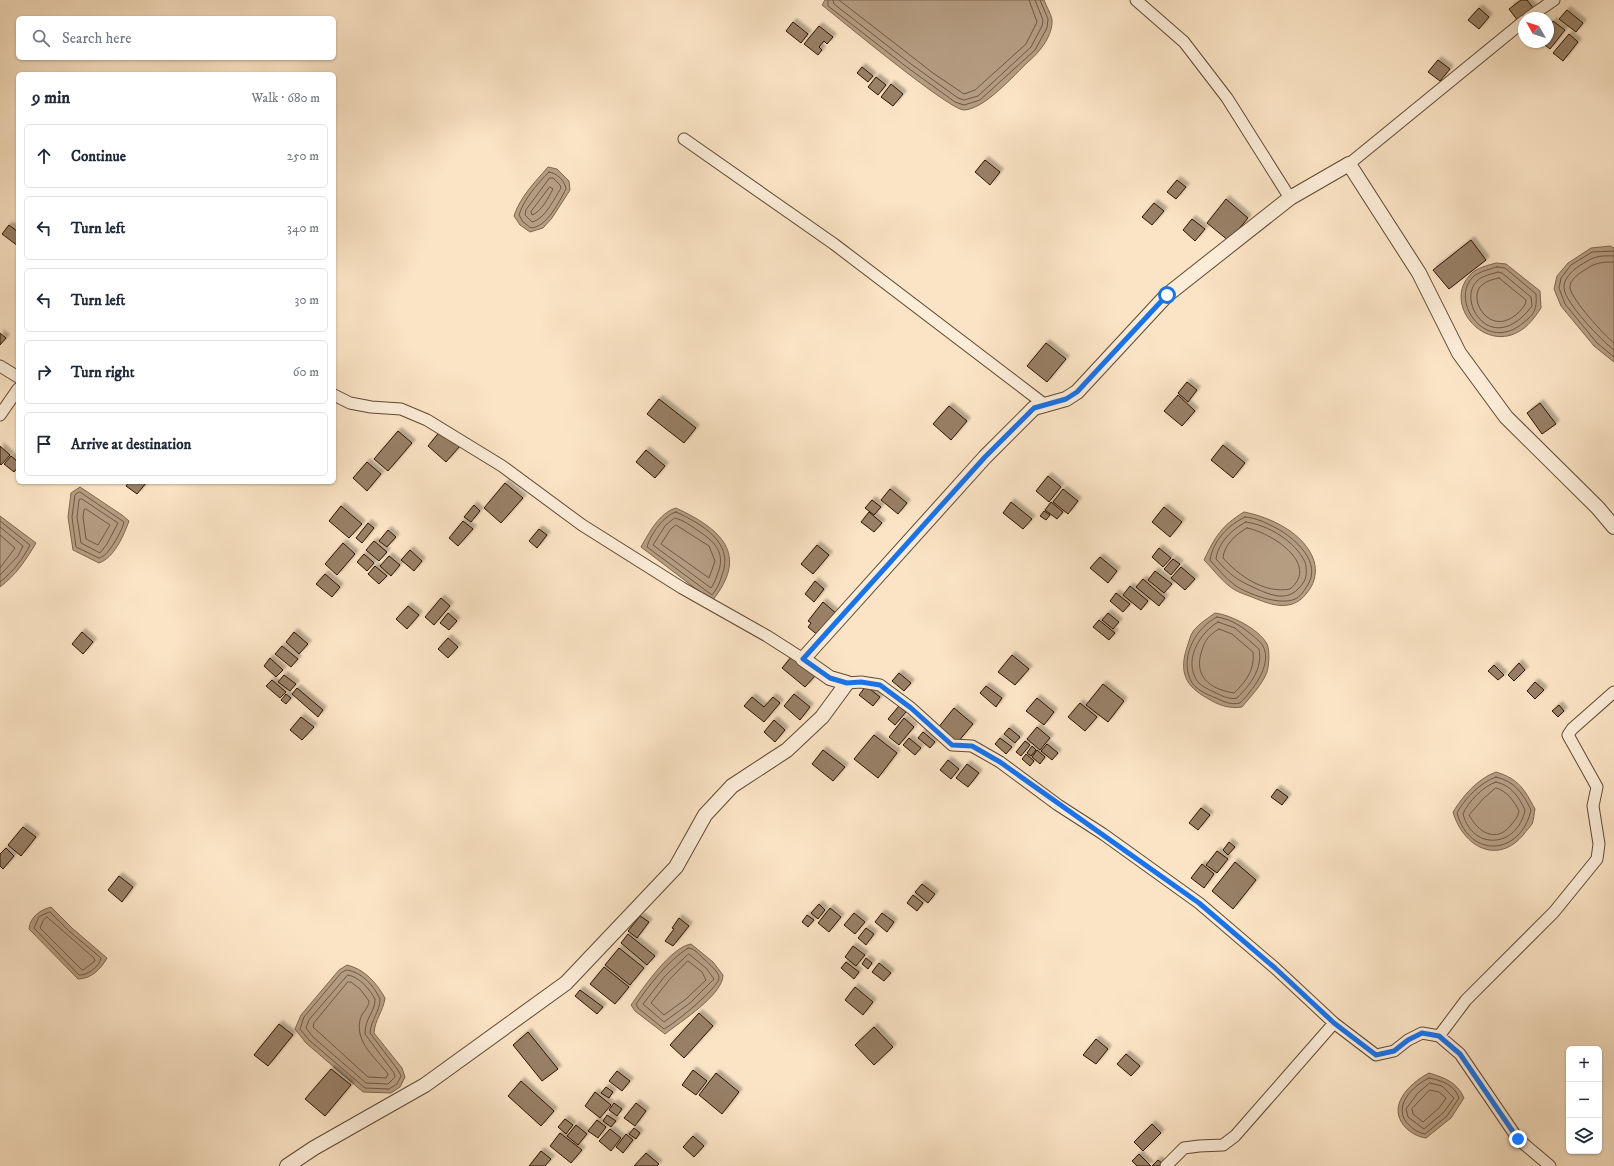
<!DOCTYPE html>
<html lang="en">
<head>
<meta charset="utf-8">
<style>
  :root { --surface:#fff; --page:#f6f6f7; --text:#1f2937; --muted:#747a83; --line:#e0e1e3 }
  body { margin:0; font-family:"IM FELL DW Pica",serif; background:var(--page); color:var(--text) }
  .controls { position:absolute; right:12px; bottom:12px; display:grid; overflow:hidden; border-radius:6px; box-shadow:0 1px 3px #0004 }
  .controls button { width:36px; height:36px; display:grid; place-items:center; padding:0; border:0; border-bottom:1px solid var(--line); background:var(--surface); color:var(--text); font:20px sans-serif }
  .compass { position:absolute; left:1518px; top:12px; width:36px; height:36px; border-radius:50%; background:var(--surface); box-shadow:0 1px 3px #0004; rotate:309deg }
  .stop { position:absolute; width:12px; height:12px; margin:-9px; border:3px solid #1a73e8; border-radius:50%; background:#fff }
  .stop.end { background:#1a73e8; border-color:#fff; box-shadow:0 1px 4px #0008 }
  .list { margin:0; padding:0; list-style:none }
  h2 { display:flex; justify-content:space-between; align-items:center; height:52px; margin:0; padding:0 16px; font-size:17px }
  h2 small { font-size:13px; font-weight:400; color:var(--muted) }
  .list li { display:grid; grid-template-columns:26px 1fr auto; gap:12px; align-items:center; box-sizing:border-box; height:64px; margin:0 8px 8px; padding:0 8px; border:1px solid var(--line); border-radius:6px }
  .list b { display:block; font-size:15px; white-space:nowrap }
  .list em { font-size:13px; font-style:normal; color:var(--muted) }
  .icon { flex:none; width:22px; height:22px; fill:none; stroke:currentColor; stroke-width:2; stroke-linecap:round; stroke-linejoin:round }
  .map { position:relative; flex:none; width:1614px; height:1166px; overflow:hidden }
  .search { position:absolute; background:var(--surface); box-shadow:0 1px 3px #0004; left:16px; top:16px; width:320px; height:44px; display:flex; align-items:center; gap:10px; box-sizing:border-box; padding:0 14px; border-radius:6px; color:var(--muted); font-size:15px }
  .panel { position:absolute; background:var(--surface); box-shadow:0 1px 3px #0004; left:16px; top:72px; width:320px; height:412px; border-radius:6px }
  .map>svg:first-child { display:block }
</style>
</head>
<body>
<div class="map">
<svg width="1614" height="1166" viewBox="0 0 1614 1166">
  <defs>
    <filter id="shadow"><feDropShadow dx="3.5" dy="-3.5" stdDeviation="1" flood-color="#0004"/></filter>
  </defs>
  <rect width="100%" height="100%" fill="#fbe4c5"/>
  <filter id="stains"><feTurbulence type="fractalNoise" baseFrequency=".005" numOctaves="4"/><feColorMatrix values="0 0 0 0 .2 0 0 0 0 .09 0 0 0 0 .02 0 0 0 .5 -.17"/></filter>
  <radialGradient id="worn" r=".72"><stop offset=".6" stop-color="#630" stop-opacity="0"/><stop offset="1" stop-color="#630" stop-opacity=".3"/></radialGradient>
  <path fill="#b59d82" stroke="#7e664e" d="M825 0H1044C1046 6 1051 13 1052 20 1053 35 1040 52 1029 61 1014 75 985 109 964 110 949 110 841 20 822 5Z
    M548 167 557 169 569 181 570 190 552 218 543 228 530 232 520 225 514 216C520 197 535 182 548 167Z
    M1610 246 1614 248V362L1594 346 1561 306 1554 289 1557 276 1568 263 1591 248Z
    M1496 263 1506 264 1540 291 1541 308C1535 317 1528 327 1518 332 1482 352 1442 302 1471 274 1476 268 1489 265 1496 263Z
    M80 487 122 515 129 521C124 535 114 558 99 563L73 550 68 517 71 493Z
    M676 508C721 529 750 554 712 601L641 547C649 533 659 513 676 508Z
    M1244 512C1270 517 1305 533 1314 561 1317 571 1315 582 1309 590 1294 613 1273 606 1252 597 1247 595 1240 593 1235 590 1223 583 1214 570 1204 560 1215 537 1221 526 1244 512Z
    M0 516 36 543C26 560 16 575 0 587Z
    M1215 613C1231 615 1259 629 1267 644 1270 651 1269 665 1267 672 1262 685 1251 696 1242 707 1229 709 1218 705 1207 698 1185 686 1179 672 1187 647 1189 642 1190 635 1194 630 1200 623 1208 618 1215 613Z
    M1496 772C1519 779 1524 789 1535 809 1534 813 1534 820 1532 824 1530 827 1526 831 1524 834 1498 866 1463 847 1453 812 1463 796 1477 779 1496 772Z
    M51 907 72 928 107 958C101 969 91 979 78 979L29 929C30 917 40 910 51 907Z
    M691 944 713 962 723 975C723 995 680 1022 665 1034L635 1011 631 1005C643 988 671 947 691 944Z
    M347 965C364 969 376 982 385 998 383 1012 375 1019 374 1033L402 1068 405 1077 400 1087 391 1093 363 1092 306 1043 295 1029 301 1015 339 970Z
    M1429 1073C1445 1078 1457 1082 1464 1098L1451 1118 1426 1138C1419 1137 1413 1134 1407 1129 1385 1108 1408 1084 1429 1073Z"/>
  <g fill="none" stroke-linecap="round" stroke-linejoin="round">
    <path stroke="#705841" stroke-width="1" d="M828 0V6L908 68 955 102 964 105 980 100 1035 50 1047 28 1048 19 1040 0
      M833 0 834 4 911 64 958 98 964 100 978 96 1031 47 1042 26 1043 20 1035 0
      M839 0 933 73 964 94 975 90 1026 44 1037 22 1029 0
      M549 172C557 173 565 181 566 189 559 202 547 227 531 228L523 222 519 215C524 199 537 184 549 172Z
      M550 178H553L560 185 561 188C554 199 545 219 532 222L525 215 526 210Z
      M550 187 553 189C549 197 541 212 532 215L531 212Z
      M1614 251 1592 252 1571 265 1561 278 1559 288 1565 304 1597 343 1614 357
      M1614 256C1598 255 1593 257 1579 266 1573 270 1563 279 1564 288 1565 303 1602 341 1614 350
      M1614 262C1599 262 1595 263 1583 271 1578 274 1569 281 1570 288 1572 300 1604 335 1614 343
      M1497 267 1505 268 1536 294C1537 309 1535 314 1523 323 1485 355 1448 299 1474 276 1479 272 1490 269 1497 267Z
      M1498 272 1502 273 1531 297 1532 306C1491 360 1455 299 1478 280 1482 276 1492 274 1498 272Z
      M1499 278 1526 300C1526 305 1522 309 1518 313 1490 339 1466 298 1482 285 1486 281 1494 279 1499 278Z
      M80 492 124 522C122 531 108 557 99 558L76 547 72 517 75 495Z
      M82 499 118 523 107 544 100 553 81 543 77 517 79 500Z
      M86 509 110 525 98 545 86 539 83 517 84 510Z
      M676 512C702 524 735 543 722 575 720 583 717 589 712 595L647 547C650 535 664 515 676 512Z
      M1245 517C1257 518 1266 523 1276 528 1295 538 1323 563 1307 586 1304 591 1300 597 1295 599 1280 606 1248 594 1236 586 1226 579 1218 569 1210 560 1213 541 1228 525 1245 517Z
      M675 518C683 520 690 525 697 530 714 541 726 552 718 573 716 578 714 584 711 588L653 545 665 526Z
      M0 521 30 545C23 559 13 572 0 582
      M1246 522C1268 525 1295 541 1305 562 1307 569 1307 578 1303 583 1290 602 1275 597 1257 589 1237 580 1231 576 1216 559 1218 543 1232 529 1246 522Z
      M676 525 709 546 715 561 709 578 661 544 670 530Z
      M0 527 23 546 18 556 0 575
      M1247 528C1270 532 1321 564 1290 589 1265 594 1239 576 1223 558 1224 545 1236 534 1247 528Z
      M0 535 15 548 0 568
      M1217 617C1229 619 1238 624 1247 631 1252 635 1260 641 1263 646 1273 665 1252 691 1240 703 1231 705 1224 702 1216 698 1206 694 1194 689 1190 679 1180 655 1197 627 1217 617Z
      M1218 622 1235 628 1259 649C1263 669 1250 685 1237 698 1229 700 1220 695 1214 692 1206 688 1198 685 1195 677 1185 657 1201 632 1218 622Z
      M1219 629 1232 634 1253 652C1255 669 1246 682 1234 693 1209 689 1193 676 1202 650 1205 640 1209 635 1219 629Z
      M1496 777C1514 781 1523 793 1531 810 1521 855 1470 860 1457 813 1464 799 1481 782 1496 777Z
      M1496 782C1511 785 1519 797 1525 810 1518 847 1473 852 1463 814 1468 802 1483 786 1496 782Z
      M1496 788C1507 791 1514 801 1519 811 1518 817 1515 820 1511 825 1496 844 1478 832 1469 815L1483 799Z
      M50 912 69 931 101 958C100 966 87 976 79 975L34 928 39 917Z
      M47 917 94 958 95 961 83 970 81 969 40 928 43 921Z
      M688 948C695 948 700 956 705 960 709 964 718 971 719 977 722 985 673 1025 664 1029L638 1008 636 1004C650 984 667 962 688 948Z
      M689 954 706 968 714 979 690 1003 664 1022 643 1004 665 976Z
      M688 961 702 972 706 980 686 999 664 1015 651 1003 669 980Z
      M347 970C362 972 374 986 380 999 380 1012 371 1019 370 1033L398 1070 401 1076 397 1084 389 1089 365 1088 309 1040 300 1029 304 1017 341 973Z
      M348 975C360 977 370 990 375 999 375 1013 365 1017 365 1034L394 1073 395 1077 388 1084 366 1083 313 1037 306 1028 309 1020Z
      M348 982H351L360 989 369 1001C369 1008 361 1013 360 1020 355 1043 376 1058 388 1074L386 1078 368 1077 313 1027 314 1023Z
      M1429 1078C1441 1080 1455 1085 1459 1098L1447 1116 1425 1134C1419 1133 1414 1130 1409 1125 1391 1108 1412 1086 1429 1078Z
      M1430 1083 1442 1086 1454 1098 1444 1112 1424 1129 1408 1117 1406 1109 1417 1094Z
      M1430 1090 1439 1092 1446 1098 1439 1108 1423 1122 1413 1114 1412 1109Z"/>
  </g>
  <path fill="#988066" stroke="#2c1400" filter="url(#shadow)" d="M1521 0H1527L1534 9 1518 21 1509 9Z
    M1479 8 1489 17 1479 29 1468 20Z
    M1567 10 1583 23 1576 32 1559 19Z
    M1553 21 1565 30 1550 49 1541 42H1548V27Z
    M793 22 808 34 801 43 786 31Z
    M819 26 833 37 827 44 824 41 819 47 822 50 818 55 804 44Z
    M1569 34 1578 42 1563 61 1553 53Z
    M1438 60 1450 69 1440 81 1428 72Z
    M862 67 873 76 868 82 857 73Z
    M876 77 886 85 878 95 868 87Z
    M891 84 903 94 893 106 881 97Z
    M985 160 1000 172 990 185 975 172Z
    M1177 180 1186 187 1176 199 1167 192Z
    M1226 199 1248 218 1229 241 1207 223Z
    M1154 203 1164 211 1152 225 1142 217Z
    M1192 219 1205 229 1195 241 1183 230Z
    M9 225 18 232V246L2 234Z
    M1471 240 1486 260 1449 289 1433 270Z
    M0 333 6 338 0 345Z
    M1046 343 1066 359 1047 382 1027 366Z
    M1187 382 1197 390 1188 402 1178 393Z
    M1178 395 1195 411 1182 426 1164 411Z
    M659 399 696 428 684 443 647 414Z
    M1540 403 1556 424 1542 434 1527 413Z
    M949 406 967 421 951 440 933 424Z
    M441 430 460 446 446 462 428 446Z
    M398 431 412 443 388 471 374 459Z
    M1223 445 1245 463 1233 478 1211 460Z
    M0 446 10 455 1 465 0 464Z
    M646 450 665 466 655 478 636 462Z
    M11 456 18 462V467L14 472 4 464Z
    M367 462 381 474 367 491 353 478Z
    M1048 476 1061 487 1049 502 1036 491Z
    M129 482H147L137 494 126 486Z
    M505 483 523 498 501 523 484 508Z
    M890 489 907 503 898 514 881 500Z
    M1063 489 1078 501 1068 514 1053 502Z
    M872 500 881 507 874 515 865 508Z
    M1011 502 1032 519 1023 529 1003 513Z
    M1051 502 1063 512 1057 519 1045 510Z
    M474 505 480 511 471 522 464 517Z
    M341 506 362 524 349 538 329 521Z
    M1164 507 1182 522 1170 537 1152 522Z
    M1044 511 1050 515 1046 520 1040 516Z
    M869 512 882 523 874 532 861 522Z
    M463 521 473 529 458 546 449 538Z
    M368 523 374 528 362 543 356 538Z
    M539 529 547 535 537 548 529 541Z
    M388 530 396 537 387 547 379 541Z
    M374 541 387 552 379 561 366 550Z
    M343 543 355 554 337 575 325 564Z
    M817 545 829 555 813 574 801 564Z
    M1159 548 1171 558 1163 567 1152 557Z
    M410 550 422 561 414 571 401 560Z
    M364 554 374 563 367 571 357 562Z
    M389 556 400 565 391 576 380 566Z
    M1100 557 1117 571 1108 583 1090 568Z
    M1173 559 1180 564 1171 575 1164 569Z
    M375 566 387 576 379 584 368 574Z
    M1181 567 1195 579 1185 590 1171 578Z
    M1155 571 1172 584 1164 593 1148 580Z
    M325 574 340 587 332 597 316 584Z
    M1143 579 1165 598 1159 606 1136 587Z
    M815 581 824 589 814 602 805 594Z
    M1130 586 1148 601 1141 610 1123 595Z
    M1116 593 1130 604 1123 612 1110 601Z
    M441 598 450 606 434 625 425 617Z
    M823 602 838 615 820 637 808 627 811 623 808 621Z
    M408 606 419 615 407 629 396 619Z
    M448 613 457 621 449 630 440 623Z
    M1108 613 1119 622 1113 629 1102 620Z
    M1099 620 1115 633 1109 640 1093 627Z
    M82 632 93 642 83 654 72 644Z
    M294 632 308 644 299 654 286 642Z
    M448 638 458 647 448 658 438 649Z
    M282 646 298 659 291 667 275 654Z
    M1012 655 1029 669 1015 685 998 672Z
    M792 656 815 676 805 687 782 668Z
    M270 658 283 670 276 677 264 666Z
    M1519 663 1525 670 1514 681 1508 675Z
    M1494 665 1504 675 1498 680 1488 671Z
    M899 673 911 683 904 691 892 681Z
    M284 675 296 684 290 691 278 682Z
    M272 680 286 692 280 698 266 686Z
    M1535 682 1544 690 1535 699 1527 691Z
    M1103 684 1124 701 1108 722 1086 705Z
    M866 686 880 697 873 706 859 695Z
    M986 686 1002 698 996 707 980 693Z
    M297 688 323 710 318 717 292 694Z
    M286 694 291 698 286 704 281 700Z
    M794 694 810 707 800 720 784 706Z
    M752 697 764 707 773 697 780 703 764 722 744 706Z
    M1037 698 1054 712 1044 725 1026 711Z
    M1080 703 1097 717 1085 731 1068 717Z
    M1559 705 1564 711 1558 717 1552 711Z
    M899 706 906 712 895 725 888 719Z
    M954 708 973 724 957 743 938 728Z
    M301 717 314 727 302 740 290 730Z
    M904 718 914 727 899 745 889 737Z
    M774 720 785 730 775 742 764 732Z
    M1037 727 1050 738 1040 750 1027 739Z
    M1009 728 1020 737 1015 743 1004 734Z
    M923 732 935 742 930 748 918 738Z
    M874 735 897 753 878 778 854 759Z
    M909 738 921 748 915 755 903 745Z
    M1000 738 1012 747 1006 754 995 744Z
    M1025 741 1030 745 1021 756 1016 752Z
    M1047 744 1058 753 1052 760 1041 751Z
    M1032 746 1036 750 1031 756 1027 753Z
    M823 750 845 767 833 781 812 764Z
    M1037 750 1045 757 1040 764 1032 757Z
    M1026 754 1034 761 1030 766 1022 759Z
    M948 760 959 769 951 779 940 770Z
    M967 764 979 773 968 787 956 778Z
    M1277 789 1288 797 1282 805 1271 797Z
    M1201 808 1210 815 1198 830 1189 823Z
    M23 827 36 837 21 856 8 845Z
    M1229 842 1235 847 1228 855 1223 850Z
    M6 848 14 856 3 869 0 866V854Z
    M1217 851 1228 859 1217 873 1206 865Z
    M1235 862 1256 880 1233 909 1212 891Z
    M1202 864 1214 874 1204 888 1191 878Z
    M119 876 133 887 122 902 108 890Z
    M922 884 935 894 928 903 915 892Z
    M913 895 923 903 917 911 907 903Z
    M819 904 825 910 818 919 811 913Z
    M830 908 841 917 829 932 818 923Z
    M854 913 865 922 855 934 844 925Z
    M882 913 894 922 887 932 875 922Z
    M807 915 814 920 808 927 802 922Z
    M640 916 649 922 637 938 628 931Z
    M679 918 689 926 673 946 665 941 674 929 672 928Z
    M866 928 874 934 866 945 858 938Z
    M628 934 655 956 647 965 621 943Z
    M853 946 865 955 856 966 845 957Z
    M619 948 644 968 630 985 605 965Z
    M866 958 872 963 868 969 862 964Z
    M846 962 859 972 854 979 841 968Z
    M879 963 891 973 884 981 872 972Z
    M604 967 629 987 615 1004 590 984Z
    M855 987 873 1002 863 1015 845 1000Z
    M580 990 603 1007 597 1014 575 996Z
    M699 1013 713 1026 684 1058 670 1045Z
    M279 1024 293 1035 268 1066 254 1055Z
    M874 1027 893 1047 874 1065 855 1045Z
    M528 1032 558 1069 542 1081 513 1045Z
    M1096 1039 1108 1049 1096 1064 1083 1055Z
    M1126 1054 1140 1066 1131 1076 1117 1064Z
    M331 1069 351 1085 325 1116 305 1099Z
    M693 1070 707 1081 696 1095 682 1085Z
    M617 1071 630 1081 622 1091 609 1081Z
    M716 1073 739 1092 722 1114 699 1095Z
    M521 1081 554 1111 541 1126 508 1096Z
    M606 1087 613 1092 609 1098 601 1093Z
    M595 1092 611 1105 600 1118 585 1106Z
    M614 1103 622 1109 617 1116 609 1110Z
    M636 1103 646 1111 635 1126 624 1118Z
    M607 1115 616 1121 611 1127 603 1121Z
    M565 1119 573 1125 566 1134 558 1127Z
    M597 1120 606 1127 598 1138 588 1131Z
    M1152 1124 1161 1133 1143 1151 1134 1142Z
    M576 1125 587 1134 578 1145 567 1136Z
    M634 1128 640 1133 636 1139 629 1134Z
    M610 1129 621 1138 611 1151 599 1141Z
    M560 1133 582 1150 571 1163 550 1146Z
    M626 1134 633 1140 623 1153 616 1147Z
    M693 1136 704 1146 694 1157 683 1147Z
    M541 1151 551 1159 545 1166H529Z
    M646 1153 659 1164 657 1166H634Z
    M1139 1154 1151 1166H1137L1132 1161Z
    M1158 1160 1163 1164 1161 1166H1152Z"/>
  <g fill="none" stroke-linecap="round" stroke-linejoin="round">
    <defs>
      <path id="minor" d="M1136 0 1184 42 1227 98 1290 198
        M1528 18 1554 0
        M684 139 834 244 1044 404
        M1349 164 1524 21
        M0 366 18 377
        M334 395 350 403 371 407 401 409 427 420 502 466 582 525 682 588 767 636 803 659
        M0 415 18 389
        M847 683 861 682 880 685 911 708 952 745 972 746 1000 762 1058 805 1103 834 1199 903 1275 968 1334 1023 1376 1055 1394 1051 1408 1040 1422 1033 1439 1036 1460 1054 1518 1139 1550 1166
        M1439 1036 1466 1000 1554 912 1597 859 1599 844 1593 806 1597 787 1568 735 1572 729 1614 692
        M1166 1166 1184 1148 1199 1146 1223 1145 1235 1136 1334 1023"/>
      <path id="tertiary" d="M287 1166 314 1148 425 1085 566 983 676 867 705 815 732 786 787 750 822 717 847 683 830 678 803 659 985 457 1034 408 1066 399 1077 392 1167 295 1290 198 1349 164 1419 273 1459 353 1506 417 1598 508 1614 527"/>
    </defs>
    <use href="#minor" stroke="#604831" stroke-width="13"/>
    <use href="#tertiary" stroke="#604831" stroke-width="16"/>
    <use href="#minor" stroke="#fcedd9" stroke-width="11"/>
    <use href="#tertiary" stroke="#fcedd9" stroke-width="14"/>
  </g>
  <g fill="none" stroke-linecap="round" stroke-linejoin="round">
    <path stroke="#1a73e8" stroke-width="5" d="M1167 295 1077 392 1066 399 1034 408 985 457 803 659 830 678 847 683 861 682 880 685 911 708 952 745 972 746 1000 762 1199 903 1275 968 1334 1023 1376 1055 1394 1051 1408 1040 1422 1033 1439 1036 1460 1054 1518 1139"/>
  </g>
  <rect width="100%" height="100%" filter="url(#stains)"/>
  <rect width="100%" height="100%" fill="url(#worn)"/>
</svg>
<div class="controls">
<button>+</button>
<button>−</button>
<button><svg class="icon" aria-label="layers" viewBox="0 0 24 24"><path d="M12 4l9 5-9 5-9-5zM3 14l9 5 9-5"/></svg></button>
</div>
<svg class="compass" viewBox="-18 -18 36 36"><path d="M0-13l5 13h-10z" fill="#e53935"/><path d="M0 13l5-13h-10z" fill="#747a83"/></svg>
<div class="stop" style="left:1167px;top:295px"></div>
<div class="stop end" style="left:1518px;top:1139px"></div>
<div class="search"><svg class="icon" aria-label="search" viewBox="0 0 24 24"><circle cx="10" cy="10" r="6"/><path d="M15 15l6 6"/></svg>Search here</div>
<section class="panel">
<h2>9 min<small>Walk · 680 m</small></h2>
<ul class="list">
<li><svg class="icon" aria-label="ahead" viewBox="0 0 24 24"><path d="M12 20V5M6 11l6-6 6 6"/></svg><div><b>Continue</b></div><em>250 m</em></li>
<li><svg class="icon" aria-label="left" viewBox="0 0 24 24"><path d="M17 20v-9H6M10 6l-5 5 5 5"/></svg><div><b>Turn left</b></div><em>340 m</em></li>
<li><svg class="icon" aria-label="left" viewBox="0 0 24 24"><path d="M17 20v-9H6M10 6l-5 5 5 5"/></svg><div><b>Turn left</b></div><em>30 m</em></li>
<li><svg class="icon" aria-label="right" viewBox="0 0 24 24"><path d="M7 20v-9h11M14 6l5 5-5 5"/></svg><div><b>Turn right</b></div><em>60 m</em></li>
<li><svg class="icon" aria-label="arrive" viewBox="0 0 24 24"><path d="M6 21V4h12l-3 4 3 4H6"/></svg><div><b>Arrive at destination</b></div></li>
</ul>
</section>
</div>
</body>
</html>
